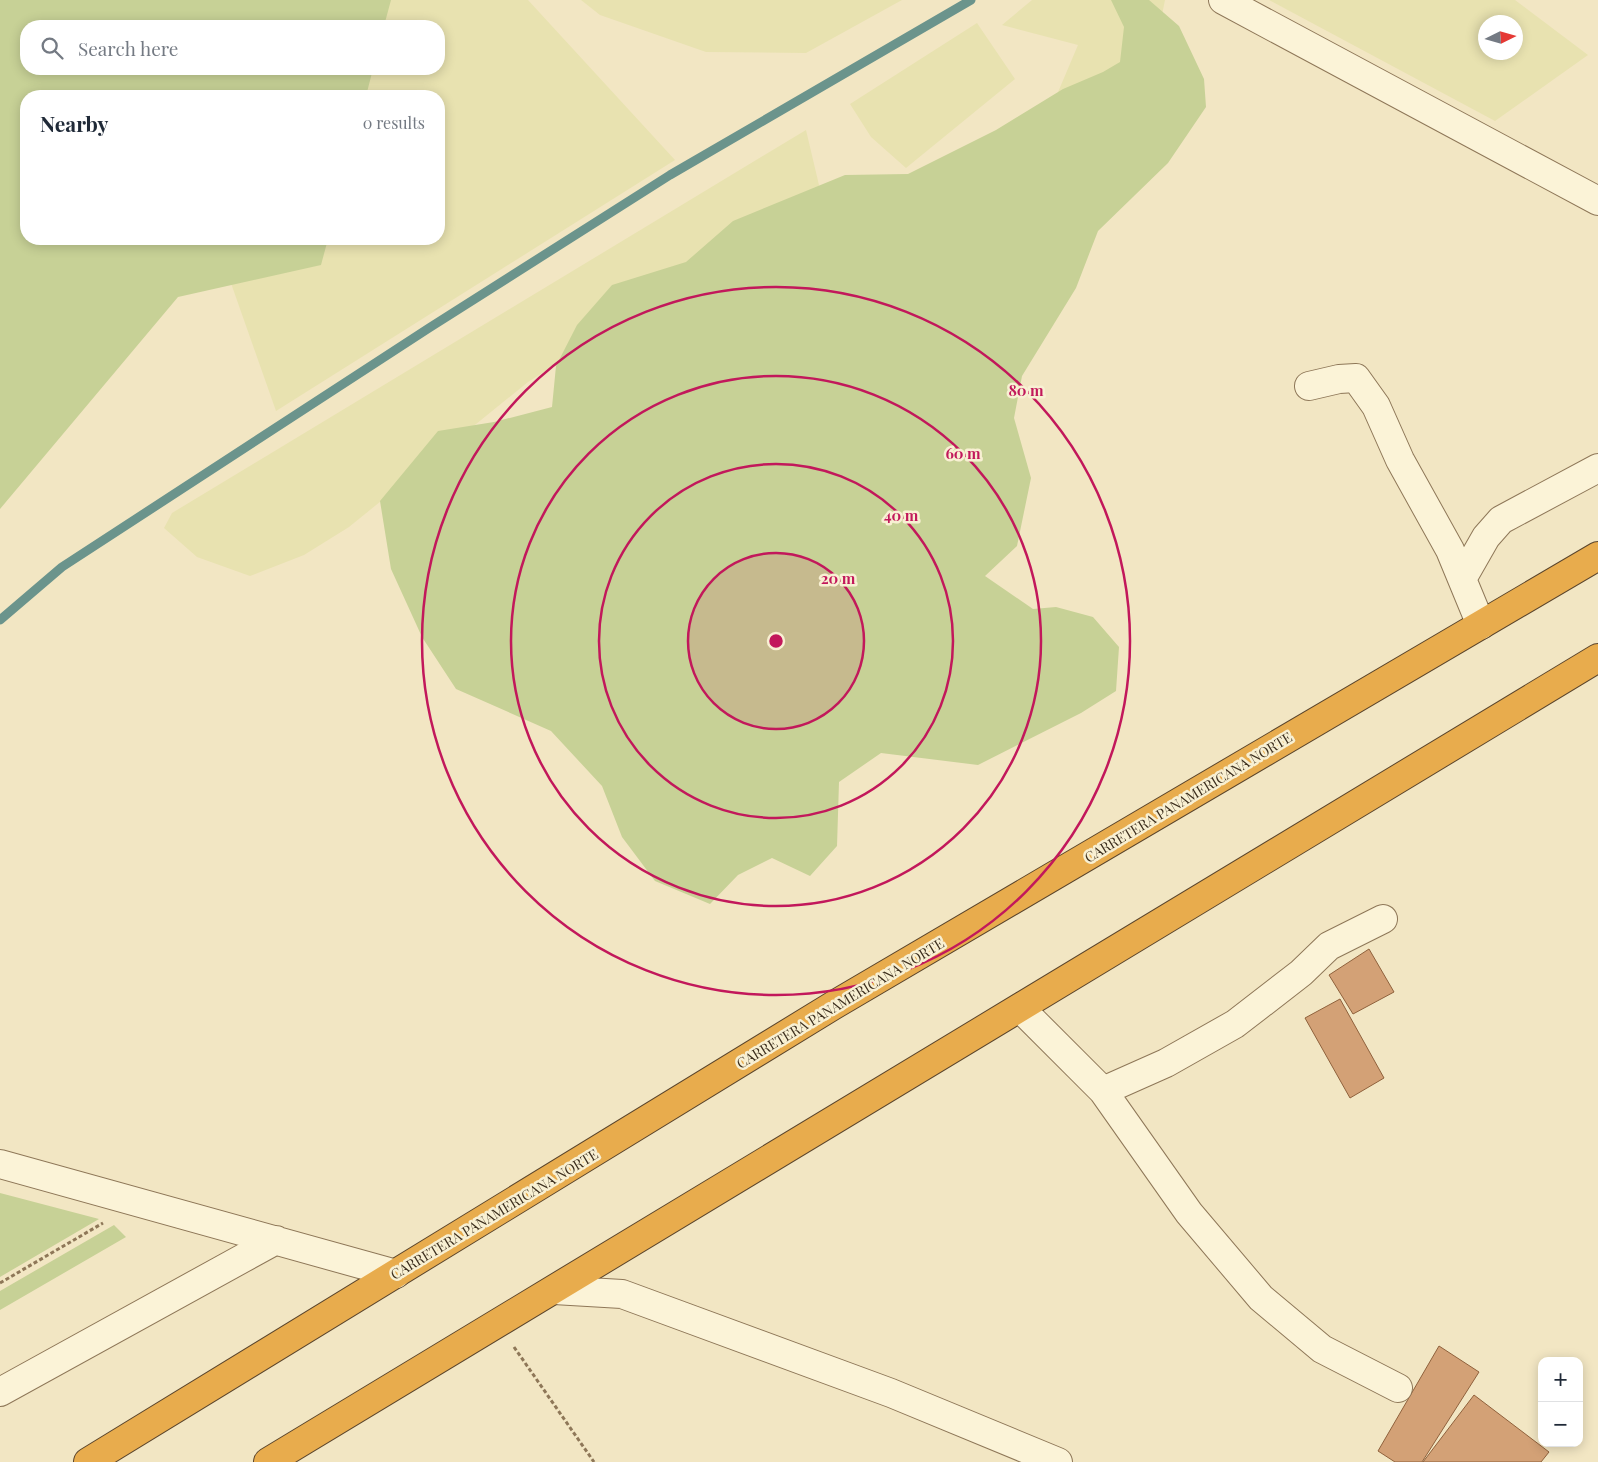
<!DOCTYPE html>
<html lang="en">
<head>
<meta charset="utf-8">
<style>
  :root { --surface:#fff; --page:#f2f2f3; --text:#1f2937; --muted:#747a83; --line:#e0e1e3 }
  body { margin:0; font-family:"Playfair Display",serif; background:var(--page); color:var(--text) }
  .controls { position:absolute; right:15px; bottom:15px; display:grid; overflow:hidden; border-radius:10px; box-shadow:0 2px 12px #0003 }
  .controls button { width:45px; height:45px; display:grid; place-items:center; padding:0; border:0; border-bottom:1px solid var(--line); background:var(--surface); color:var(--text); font:25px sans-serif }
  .compass { position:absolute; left:1478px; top:15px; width:45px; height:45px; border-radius:50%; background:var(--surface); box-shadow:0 2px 12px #0003; rotate:85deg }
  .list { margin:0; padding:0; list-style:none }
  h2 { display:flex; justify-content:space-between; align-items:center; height:65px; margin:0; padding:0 20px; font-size:21px }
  h2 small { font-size:16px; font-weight:400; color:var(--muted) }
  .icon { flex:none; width:28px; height:28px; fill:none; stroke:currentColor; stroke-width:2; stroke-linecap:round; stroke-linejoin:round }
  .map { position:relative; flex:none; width:1598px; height:1462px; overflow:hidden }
  .search { position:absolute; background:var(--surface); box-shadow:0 2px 12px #0003; left:20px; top:20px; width:425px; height:55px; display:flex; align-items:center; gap:12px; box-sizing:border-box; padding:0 18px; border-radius:20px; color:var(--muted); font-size:19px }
  .panel { position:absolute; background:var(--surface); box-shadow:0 2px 12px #0003; left:20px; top:90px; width:425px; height:155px; border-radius:20px }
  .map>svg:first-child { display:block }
</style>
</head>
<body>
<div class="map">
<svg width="1598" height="1462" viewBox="0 0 1598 1462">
  <rect width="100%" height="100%" fill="#f2e6c3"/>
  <path fill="#e8e2b0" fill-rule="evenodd" d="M359 0H528L675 160 276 411 220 252 221 239H439V96H270L295 69H439V26H334Z
    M581 0H902L806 53 706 52 600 15Z
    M1032 0H1165L1139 129 1050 111 1078 45 1002 25Z
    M1269 0H1515L1588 55 1495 121ZM1486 22H1516V52H1486Z
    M977 23 1015 79 906 168 871 137 850 104Z
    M806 130 823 202 664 296 528 382 349 527 304 555 250 576 197 557 164 528 172 513Z"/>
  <path fill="#c7d196" d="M0 0H391L384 26H26V69H373L366 96H26V239H328L321 265 178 297 0 509Z
    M1111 0H1149L1179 26 1204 79 1206 107 1168 163 1098 231 1076 288 1022 376 1014 418 1031 478 1017 546 985 576 1033 609 1056 607 1093 617 1119 647 1116 691 1081 713 978 765 881 753 839 782 837 846 810 876 772 858 738 875 710 904 655 881 622 837 602 786 551 731 456 689 422 637 391 569 380 501 438 431 494 422 552 407 556 366 577 325 612 285 686 262 733 221 845 175 908 174 996 130 1063 89 1103 72 1120 62 1124 27Z
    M0 1193 99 1219 0 1277Z
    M114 1225 126 1237 0 1310V1291Z"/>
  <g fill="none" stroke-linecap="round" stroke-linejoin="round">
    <path stroke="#6b948c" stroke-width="9" d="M0 620 62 567 429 328 670 175 971 0"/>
  </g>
  <path fill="#d3a176" stroke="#8f613c" d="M1369 949 1394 992 1353 1014 1329 975Z
    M1340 999 1384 1078 1350 1098 1305 1018Z
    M1439 1346 1479 1372 1422 1462H1395L1378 1451Z
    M1474 1395 1549 1452 1541 1462H1423Z"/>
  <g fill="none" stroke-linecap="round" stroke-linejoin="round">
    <defs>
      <path id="minor" d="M1223 0 1598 201
        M1309 386 1339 379 1356 378 1376 406 1400 460 1450 550 1481 625
        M1462 579 1486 537 1501 520 1598 468
        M1020 1008 1103 1091 1189 1213 1261 1298 1322 1349 1398 1388
        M1103 1091 1166 1063 1235 1024 1301 973 1329 946 1383 919
        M0 1164 396 1274
        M554 1290 622 1294 891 1393 1058 1462
        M0 1392 276 1240"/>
      <path id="highway" d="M88 1462 834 1005 1598 556
        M268 1462 1598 658"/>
    </defs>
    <use href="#minor" stroke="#8e7758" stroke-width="30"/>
    <use href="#highway" stroke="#5b452c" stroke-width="30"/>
    <path stroke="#8e7758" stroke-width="3" stroke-dasharray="4 2.5" stroke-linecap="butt" d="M0 1283 103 1223
      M514 1347 594 1462"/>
    <use href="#minor" stroke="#fbf3d7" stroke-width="28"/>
    <use href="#highway" stroke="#e8ac4d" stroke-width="28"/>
  </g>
  <circle cx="776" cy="641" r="88" fill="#c2185b" fill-opacity=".12"/>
  <g fill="none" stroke="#c2185b" stroke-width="2.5">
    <circle cx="776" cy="641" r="88"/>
    <circle cx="776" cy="641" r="177"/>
    <circle cx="776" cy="641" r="265"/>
    <circle cx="776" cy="641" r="354"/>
  </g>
  <g text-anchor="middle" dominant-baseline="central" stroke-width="5" stroke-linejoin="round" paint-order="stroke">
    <g font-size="14" fill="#3c2e1d" stroke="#f8f0d3">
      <text transform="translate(1188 797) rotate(-31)">CARRETERA PANAMERICANA NORTE</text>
      <text transform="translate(840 1003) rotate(-31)">CARRETERA PANAMERICANA NORTE</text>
      <text transform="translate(494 1214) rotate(-31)">CARRETERA PANAMERICANA NORTE</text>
    </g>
  </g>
  <circle cx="776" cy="641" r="8" fill="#c2185b" stroke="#f8f0d3" stroke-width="2.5"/>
  <g font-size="15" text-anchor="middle" font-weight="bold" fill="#c2185b" stroke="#f8f0d3" stroke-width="5" stroke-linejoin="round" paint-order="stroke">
    <text x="1026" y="396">80 m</text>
    <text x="963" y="459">60 m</text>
    <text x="901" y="521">40 m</text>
    <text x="838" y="584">20 m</text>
  </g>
</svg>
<div class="controls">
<button>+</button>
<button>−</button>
</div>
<svg class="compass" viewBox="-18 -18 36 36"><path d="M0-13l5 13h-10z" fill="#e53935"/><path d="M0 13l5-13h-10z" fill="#747a83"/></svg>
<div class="search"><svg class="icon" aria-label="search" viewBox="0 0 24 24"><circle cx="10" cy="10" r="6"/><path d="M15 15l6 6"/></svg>Search here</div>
<section class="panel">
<h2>Nearby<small>0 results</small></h2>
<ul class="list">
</ul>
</section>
</div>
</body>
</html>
